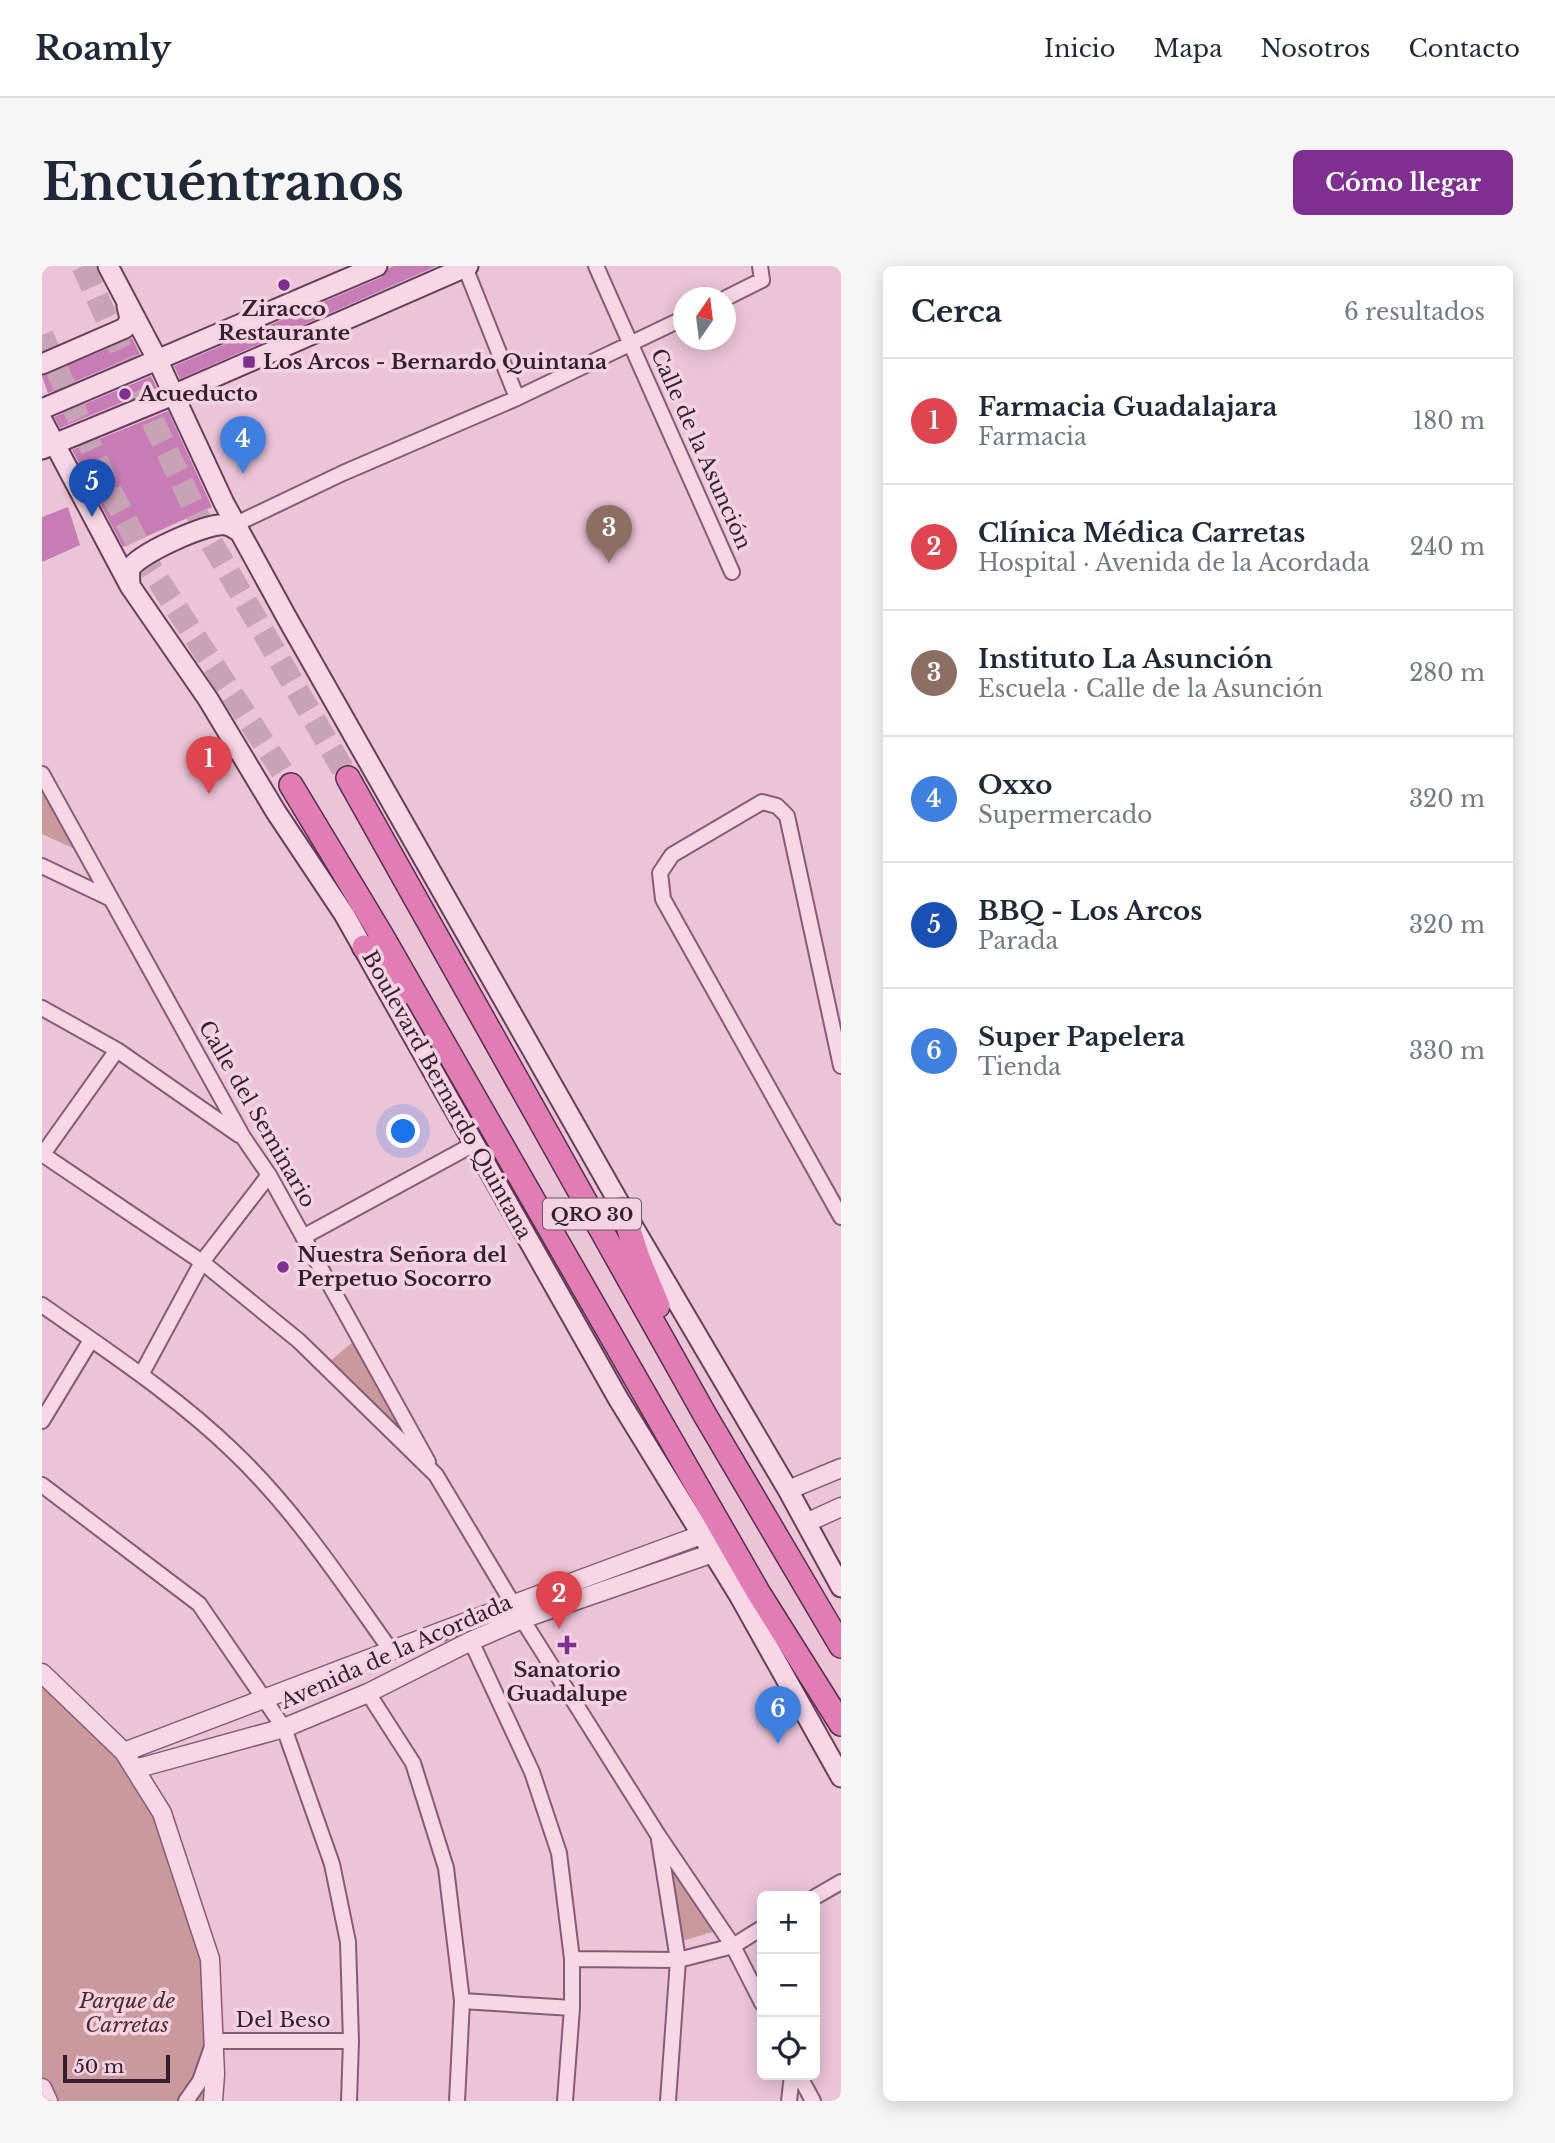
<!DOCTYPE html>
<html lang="es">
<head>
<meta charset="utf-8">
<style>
  :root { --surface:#fff; --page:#f6f6f7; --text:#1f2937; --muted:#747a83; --line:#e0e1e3; --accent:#7e2f90 }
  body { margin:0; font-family:"Libre Baskerville",serif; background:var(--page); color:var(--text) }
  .controls { position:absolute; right:21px; bottom:21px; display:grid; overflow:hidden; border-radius:10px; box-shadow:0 4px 18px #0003 }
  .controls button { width:63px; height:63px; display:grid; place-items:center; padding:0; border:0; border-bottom:2px solid var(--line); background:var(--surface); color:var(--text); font:35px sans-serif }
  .compass { position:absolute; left:631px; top:21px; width:63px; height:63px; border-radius:50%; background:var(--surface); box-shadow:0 4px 18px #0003; rotate:14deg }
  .scale { position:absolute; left:21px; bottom:18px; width:107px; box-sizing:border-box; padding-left:7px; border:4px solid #361f2f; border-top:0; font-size:19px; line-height:24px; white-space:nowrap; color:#361f2f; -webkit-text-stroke:5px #f3d3e2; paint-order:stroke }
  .you { position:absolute; left:362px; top:866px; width:24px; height:24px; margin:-18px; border:5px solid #fff; border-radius:50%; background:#1a73e8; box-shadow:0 0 0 10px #1a73e833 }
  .badge { display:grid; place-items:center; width:46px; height:46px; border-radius:50%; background:var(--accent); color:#fff; font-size:23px; font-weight:700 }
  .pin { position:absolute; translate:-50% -58px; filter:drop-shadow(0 2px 4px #0008) }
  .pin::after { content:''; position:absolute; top:37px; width:24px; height:21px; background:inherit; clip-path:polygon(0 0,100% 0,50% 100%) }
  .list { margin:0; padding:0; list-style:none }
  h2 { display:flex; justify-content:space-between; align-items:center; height:91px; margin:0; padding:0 28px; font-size:30px }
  h2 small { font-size:23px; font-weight:400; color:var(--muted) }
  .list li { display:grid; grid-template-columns:46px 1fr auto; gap:21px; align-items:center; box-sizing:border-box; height:126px; padding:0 28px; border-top:2px solid var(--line) }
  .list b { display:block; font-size:26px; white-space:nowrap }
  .list p { margin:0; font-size:23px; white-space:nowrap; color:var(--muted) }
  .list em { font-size:23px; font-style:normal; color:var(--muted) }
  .icon { flex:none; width:38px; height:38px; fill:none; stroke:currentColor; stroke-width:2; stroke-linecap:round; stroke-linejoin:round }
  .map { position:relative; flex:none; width:799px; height:1835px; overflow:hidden; border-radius:10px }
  header { display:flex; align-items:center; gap:42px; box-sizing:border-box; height:98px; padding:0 35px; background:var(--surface); border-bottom:2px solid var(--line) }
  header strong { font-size:33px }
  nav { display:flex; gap:38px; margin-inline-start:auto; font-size:24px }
  .intro { display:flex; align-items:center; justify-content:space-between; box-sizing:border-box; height:168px; padding:0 42px }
  h1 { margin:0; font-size:49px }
  .button { padding:18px 32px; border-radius:10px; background:var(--accent); color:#fff; font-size:24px; font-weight:700 }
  main { display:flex; gap:42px; padding:0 42px }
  aside { flex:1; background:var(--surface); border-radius:10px; box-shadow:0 4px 18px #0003 }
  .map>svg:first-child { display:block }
</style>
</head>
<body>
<header>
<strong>Roamly</strong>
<nav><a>Inicio</a><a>Mapa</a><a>Nosotros</a><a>Contacto</a></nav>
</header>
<div class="intro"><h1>Encuéntranos</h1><a class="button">Cómo llegar</a></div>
<main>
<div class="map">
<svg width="799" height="1835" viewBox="0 0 799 1835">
  <rect width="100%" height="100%" fill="#ebc4d7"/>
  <path fill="#c9999c" d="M0 507 46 589 0 568Z
    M318 1070 393 1209 281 1101Z
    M0 1407 82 1486 120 1547 168 1693 171 1835H6L0 1822Z
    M631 1605 674 1665 640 1675Z"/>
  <path fill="#c77cb5" d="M352 0H395L138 113 132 100 340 11 347 2Z
    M90 72 98 88 6 127 0 110Z
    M109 110 115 122 18 162 12 151Z
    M126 145 170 241 81 281 30 184Z
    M26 241 38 279 0 296V251Z"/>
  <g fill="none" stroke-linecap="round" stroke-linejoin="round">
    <path stroke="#c7a3b5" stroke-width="23" stroke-dasharray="23 11" stroke-linecap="butt" d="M41 0 114 162 165 269 306 512
      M0 69 66 220 109 303 249 519"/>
    <defs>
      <path id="minor" d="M554 0 690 306
        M423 1 475 132
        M684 32 720 14 718 0
        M194 258 301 207 475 132 642 52
        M0 508 201 871 227 909 386 1196
        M0 600 69 633
        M0 742 75 784 197 869
        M799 800 745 550 735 540 720 536 630 589 618 607 621 633 799 951
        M0 888 160 996 257 1075 394 1209 480 1353 616 1569 691 1680 720 1737
        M1 888 75 784
        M261 971 432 878
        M0 1039C65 1085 133 1129 191 1185 253 1244 300 1316 350 1386
        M99 1109 160 996 227 909
        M0 1155 49 1074
        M0 1219 157 1338 242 1462 290 1598 306 1676 309 1775 307 1835
        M429 1375 490 1506 517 1587 530 1693V1742L523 1835
        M326 1427 371 1497 404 1602 420 1735 415 1835
        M617 1574 636 1694 626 1835
        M773 1631 799 1616
        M530 1693 636 1694 691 1680 720 1662
        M420 1735 530 1742
        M757 1809 771 1835
        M144 1835 158 1815 172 1775H309
        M747 1835 750 1809"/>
      <path id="tertiary" d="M746 1224 799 1202
        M764 1257 799 1241
        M0 1407 82 1486 120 1547 168 1693 173 1808 171 1835
        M82 1486C275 1413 466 1339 659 1269
        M93 1503 242 1462 326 1427 429 1375 480 1353 671 1287
        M0 1822 6 1835"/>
      <path id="secondary" d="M66 0 116 95 182 237 245 352 580 942 746 1224 799 1321
        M0 98 83 62 88 53 85 40
        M0 143 335 0
        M0 154 88 320 166 433 234 546 302 648 577 1134 697 1329 799 1511
        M0 183 131 129 426 0
        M88 320C88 315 87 308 88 303 95 288 167 256 183 259 188 259 194 264 198 266"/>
      <path id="trunk" d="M306 512 663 1149 799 1380
        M249 519 340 670 716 1326 799 1458
        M322 681 360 727
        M580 942 596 992 616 1040"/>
    </defs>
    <use href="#minor" stroke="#855c76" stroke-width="18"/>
    <use href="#tertiary" stroke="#855c76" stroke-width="21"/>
    <use href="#secondary" stroke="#663f5a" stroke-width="23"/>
    <use href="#trunk" stroke="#533049" stroke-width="26"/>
    <use href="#minor" stroke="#f7d7e6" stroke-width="14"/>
    <use href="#tertiary" stroke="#f7d7e6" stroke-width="18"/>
    <use href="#secondary" stroke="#f7d7e6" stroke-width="19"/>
    <use href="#trunk" stroke="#e17cb5" stroke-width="23"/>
  </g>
  <g fill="#7e2f90" stroke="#f3d3e2" stroke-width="2.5">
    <circle cx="242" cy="19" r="7"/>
    <rect x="200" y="89" width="14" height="14" rx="3.5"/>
    <circle cx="83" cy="128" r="7"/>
    <circle cx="241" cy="1001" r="7"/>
    <path d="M521.5 1368.5h7v7h7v7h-7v7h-7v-7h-7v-7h7z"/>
  </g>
  <g text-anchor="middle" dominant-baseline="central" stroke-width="7" stroke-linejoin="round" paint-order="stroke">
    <rect fill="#f3d3e2" stroke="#6f5565" stroke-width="2" x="501" y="932.5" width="98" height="31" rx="5"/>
    <g font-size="19" font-weight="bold" fill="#361f2f">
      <text x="550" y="948">QRO 30</text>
    </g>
    <g font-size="21" font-weight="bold" fill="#361f2f" stroke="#f3d3e2" text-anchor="start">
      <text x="242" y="43" text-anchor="middle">Ziracco<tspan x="242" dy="24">Restaurante</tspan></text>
      <text x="221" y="96">Los Arcos - Bernardo Quintana</text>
      <text x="97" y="128">Acueducto</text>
      <text x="255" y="989">Nuestra Señora del<tspan x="255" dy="24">Perpetuo Socorro</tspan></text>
      <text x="525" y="1404" text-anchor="middle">Sanatorio<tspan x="525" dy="24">Guadalupe</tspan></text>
    </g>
    <g font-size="21" fill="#361f2f" stroke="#f3d3e2">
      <text transform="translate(659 183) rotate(66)">Calle de la Asunción</text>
      <text transform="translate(405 829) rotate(61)">Boulevard Bernardo Quintana</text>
      <text transform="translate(215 848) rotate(60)">Calle del Seminario</text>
      <text transform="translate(354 1386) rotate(-24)">Avenida de la Acordada</text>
      <text x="241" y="1754">Del Beso</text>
    </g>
    <g font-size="21" font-style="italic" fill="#512a27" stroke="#f3d3e2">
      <text x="85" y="1735">Parque de<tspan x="85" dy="24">Carretas</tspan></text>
    </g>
  </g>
</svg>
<div class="controls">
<button>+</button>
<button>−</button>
<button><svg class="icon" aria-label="locate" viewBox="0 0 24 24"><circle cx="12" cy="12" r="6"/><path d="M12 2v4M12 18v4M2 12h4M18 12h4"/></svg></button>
</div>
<svg class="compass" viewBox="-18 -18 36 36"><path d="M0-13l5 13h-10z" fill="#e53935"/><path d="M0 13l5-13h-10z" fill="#747a83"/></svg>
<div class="scale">50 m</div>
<div class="you"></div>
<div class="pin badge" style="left:167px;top:528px;background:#e0444e">1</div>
<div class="pin badge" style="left:517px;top:1363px;background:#e0444e">2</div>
<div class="pin badge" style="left:567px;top:297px;background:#8d6e63">3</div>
<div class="pin badge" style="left:201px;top:208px;background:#3f7fe0">4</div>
<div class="pin badge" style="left:50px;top:251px;background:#1a4fb4">5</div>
<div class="pin badge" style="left:736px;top:1478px;background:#3f7fe0">6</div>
</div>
<aside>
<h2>Cerca<small>6 resultados</small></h2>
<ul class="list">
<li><span class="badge" style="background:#e0444e">1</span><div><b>Farmacia Guadalajara</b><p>Farmacia</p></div><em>180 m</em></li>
<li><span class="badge" style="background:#e0444e">2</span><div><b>Clínica Médica Carretas</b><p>Hospital · Avenida de la Acordada</p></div><em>240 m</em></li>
<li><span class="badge" style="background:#8d6e63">3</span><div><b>Instituto La Asunción</b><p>Escuela · Calle de la Asunción</p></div><em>280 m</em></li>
<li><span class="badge" style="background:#3f7fe0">4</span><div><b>Oxxo</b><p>Supermercado</p></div><em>320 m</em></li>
<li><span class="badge" style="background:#1a4fb4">5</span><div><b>BBQ - Los Arcos</b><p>Parada</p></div><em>320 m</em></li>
<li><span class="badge" style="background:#3f7fe0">6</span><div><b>Super Papelera</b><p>Tienda</p></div><em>330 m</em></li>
</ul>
</aside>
</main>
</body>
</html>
